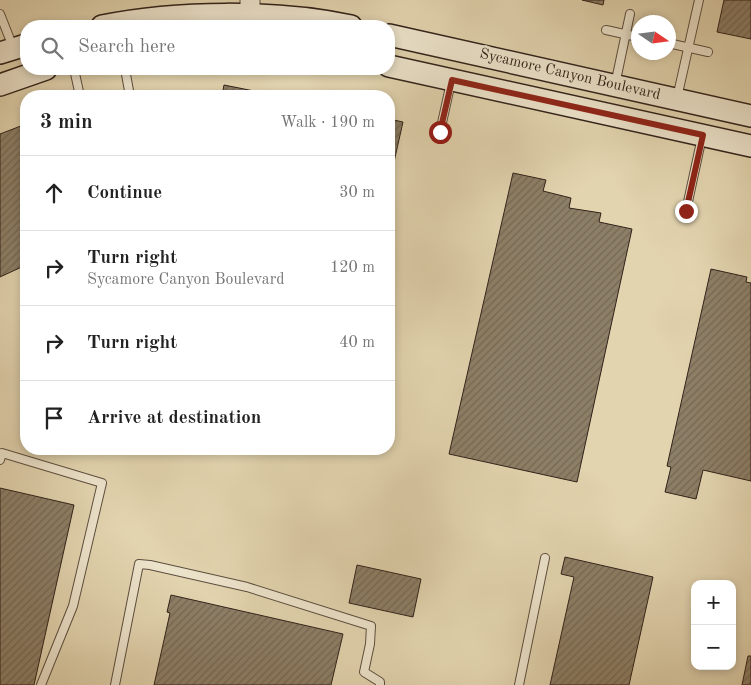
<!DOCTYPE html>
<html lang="en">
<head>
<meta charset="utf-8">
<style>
  :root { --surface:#fff; --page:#f6f6f6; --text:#222; --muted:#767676; --line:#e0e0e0 }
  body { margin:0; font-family:"Old Standard TT",serif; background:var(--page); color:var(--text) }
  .controls { position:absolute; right:15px; bottom:15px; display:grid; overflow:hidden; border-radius:10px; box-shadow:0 2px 8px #0003 }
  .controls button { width:45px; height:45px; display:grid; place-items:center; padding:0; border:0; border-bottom:1px solid var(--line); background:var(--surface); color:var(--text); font:25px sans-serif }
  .compass { position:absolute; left:631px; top:15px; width:45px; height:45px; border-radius:50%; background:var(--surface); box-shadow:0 2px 8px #0003; rotate:103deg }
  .stop { position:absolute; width:15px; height:15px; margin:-11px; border:4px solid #8f2418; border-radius:50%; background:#fff }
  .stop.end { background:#8f2418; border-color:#fff; box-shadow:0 1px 5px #0008 }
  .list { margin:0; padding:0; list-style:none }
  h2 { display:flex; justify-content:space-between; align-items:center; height:65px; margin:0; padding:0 20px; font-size:21px }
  h2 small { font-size:16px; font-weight:400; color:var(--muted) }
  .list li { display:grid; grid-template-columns:32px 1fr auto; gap:15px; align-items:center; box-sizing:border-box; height:75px; padding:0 20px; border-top:1px solid var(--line) }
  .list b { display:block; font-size:19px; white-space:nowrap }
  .list p { margin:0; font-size:16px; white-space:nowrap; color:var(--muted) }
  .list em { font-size:16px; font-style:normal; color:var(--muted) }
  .icon { flex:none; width:28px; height:28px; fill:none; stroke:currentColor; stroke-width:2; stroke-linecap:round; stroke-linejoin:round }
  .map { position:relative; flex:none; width:751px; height:685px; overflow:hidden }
  .search { position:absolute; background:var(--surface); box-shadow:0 2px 8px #0003; left:20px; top:20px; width:375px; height:55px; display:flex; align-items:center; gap:12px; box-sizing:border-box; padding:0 18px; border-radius:20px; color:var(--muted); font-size:19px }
  .panel { position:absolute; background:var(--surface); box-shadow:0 2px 8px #0003; left:20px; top:90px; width:375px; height:365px; border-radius:20px }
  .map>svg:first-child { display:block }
</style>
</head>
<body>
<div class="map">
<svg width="751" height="685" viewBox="0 0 751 685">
  <defs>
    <pattern id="building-hatch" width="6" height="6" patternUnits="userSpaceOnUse" patternTransform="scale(1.25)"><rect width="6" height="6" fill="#8d7f67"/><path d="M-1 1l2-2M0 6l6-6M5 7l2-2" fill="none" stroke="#746854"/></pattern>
  </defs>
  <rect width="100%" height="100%" fill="#e2d4af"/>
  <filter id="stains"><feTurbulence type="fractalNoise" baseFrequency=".004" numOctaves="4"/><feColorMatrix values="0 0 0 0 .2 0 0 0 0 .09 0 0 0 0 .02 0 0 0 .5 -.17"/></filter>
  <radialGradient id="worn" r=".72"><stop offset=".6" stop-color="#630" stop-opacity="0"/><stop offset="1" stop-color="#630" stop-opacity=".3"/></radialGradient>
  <path fill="url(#building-hatch)" stroke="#31221a" d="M582 0H604L603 5Z
    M724 0H751V39L717 32Z
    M224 85 279 96H222Z
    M389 119 403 122 389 184Z
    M26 124V265L0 277V134Z
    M513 173 546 180 543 191 571 198 569 208 601 213 599 222 632 229 577 482 449 454Z
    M711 269 747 277 746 282 751 283V481L703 470 696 499 665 492 671 467 667 466Z
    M0 488 74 505 34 685H0Z
    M565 557 653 577 629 685H550L574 577 561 574Z
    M357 565 421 579 413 617 349 603Z
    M171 595 343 634 331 685H154L170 613 167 612Z
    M748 656H751V685H742Z"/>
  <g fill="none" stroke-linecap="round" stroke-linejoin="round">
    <defs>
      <path id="service" d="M0 14 13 47
        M606 30 638 37
        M668 43 708 52
        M74 69 80 96
        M125 69 130 96
        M615 85 630 14
        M677 98 699 0
        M440 132 451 82
        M686 211 702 137
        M0 460 2 453 102 483 73 606 41 685
        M115 685 139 564 150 565 247 587 371 626 370 644 364 672 380 682V685
        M519 685 545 558"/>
      <path id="tertiary" d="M250 26V0"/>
      <path id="secondary" d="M102 26C176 11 276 10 351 26
        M389 35 751 116
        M0 53 26 45
        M389 66 751 146
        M0 85 46 69"/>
    </defs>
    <use href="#service" stroke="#5d4e3f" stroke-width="10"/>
    <use href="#tertiary" stroke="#5d4e3f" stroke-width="21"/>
    <use href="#secondary" stroke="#31221a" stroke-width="24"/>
    <use href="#service" stroke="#ece3cb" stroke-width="8"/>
    <use href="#tertiary" stroke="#ece3cb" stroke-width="19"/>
    <use href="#secondary" stroke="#ece3cb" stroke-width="21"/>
  </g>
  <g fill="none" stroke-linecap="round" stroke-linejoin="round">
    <path stroke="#8f2418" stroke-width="6" d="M440 132 452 80 703 135 686 211"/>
  </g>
  <g text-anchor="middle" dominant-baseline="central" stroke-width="5" stroke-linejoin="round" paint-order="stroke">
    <g font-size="15" fill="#31221a" stroke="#ece3cb">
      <text transform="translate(570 75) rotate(13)">Sycamore Canyon Boulevard</text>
    </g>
  </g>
  <rect width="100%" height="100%" filter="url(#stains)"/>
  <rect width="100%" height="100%" fill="url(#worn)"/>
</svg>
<div class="controls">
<button>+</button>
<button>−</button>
</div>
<svg class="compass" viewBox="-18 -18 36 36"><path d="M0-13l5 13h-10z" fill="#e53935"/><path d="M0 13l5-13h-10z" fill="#767676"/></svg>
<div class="stop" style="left:440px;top:132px"></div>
<div class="stop end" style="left:686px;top:211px"></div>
<div class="search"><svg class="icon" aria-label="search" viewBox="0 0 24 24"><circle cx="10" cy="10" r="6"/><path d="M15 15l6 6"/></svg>Search here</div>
<section class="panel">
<h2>3 min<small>Walk · 190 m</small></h2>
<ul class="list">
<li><svg class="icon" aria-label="ahead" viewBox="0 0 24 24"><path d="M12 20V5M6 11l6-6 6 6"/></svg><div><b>Continue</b></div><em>30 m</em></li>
<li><svg class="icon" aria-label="right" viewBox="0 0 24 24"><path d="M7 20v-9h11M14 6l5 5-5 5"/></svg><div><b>Turn right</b><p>Sycamore Canyon Boulevard</p></div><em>120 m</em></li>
<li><svg class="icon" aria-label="right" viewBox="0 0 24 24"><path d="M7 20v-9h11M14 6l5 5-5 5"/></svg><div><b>Turn right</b></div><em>40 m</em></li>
<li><svg class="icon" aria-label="arrive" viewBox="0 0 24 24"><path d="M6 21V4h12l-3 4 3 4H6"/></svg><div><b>Arrive at destination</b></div></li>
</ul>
</section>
</div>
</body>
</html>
